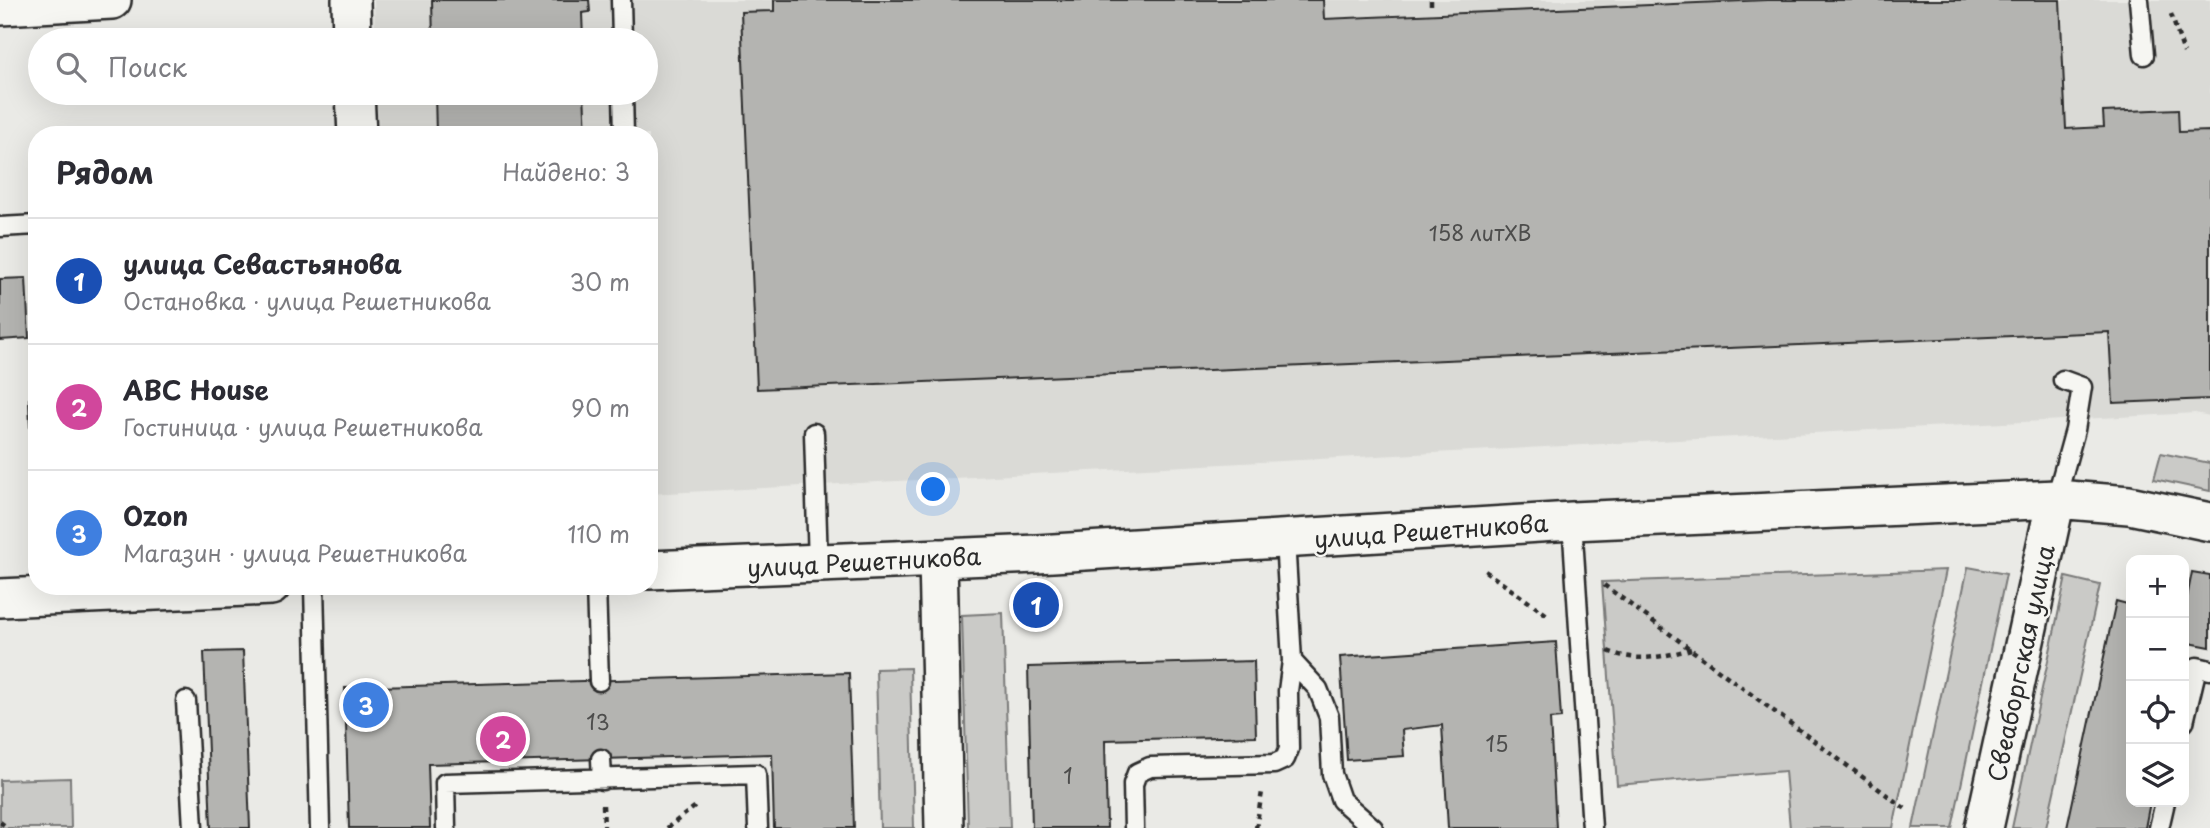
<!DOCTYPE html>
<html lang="ru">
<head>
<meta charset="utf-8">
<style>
  :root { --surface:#fff; --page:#f7f7f7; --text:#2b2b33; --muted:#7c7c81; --line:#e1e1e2; --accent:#b45309 }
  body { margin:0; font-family:"Playpen Sans",sans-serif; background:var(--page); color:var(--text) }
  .controls { position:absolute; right:21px; bottom:21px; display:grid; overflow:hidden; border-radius:14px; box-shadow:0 7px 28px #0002 }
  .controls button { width:63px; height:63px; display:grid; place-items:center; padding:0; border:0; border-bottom:2px solid var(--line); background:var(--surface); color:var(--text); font:35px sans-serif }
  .you { position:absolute; left:934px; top:490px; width:24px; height:24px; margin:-18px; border:5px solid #fff; border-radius:50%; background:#1a73e8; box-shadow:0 0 0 10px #1a73e833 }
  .badge { display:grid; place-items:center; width:46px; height:46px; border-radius:50%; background:var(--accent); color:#fff; font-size:23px; font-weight:700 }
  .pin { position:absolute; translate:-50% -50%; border:4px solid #fff; box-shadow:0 2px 7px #0006 }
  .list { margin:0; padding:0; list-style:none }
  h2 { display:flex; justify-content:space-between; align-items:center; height:91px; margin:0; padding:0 28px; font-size:30px }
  h2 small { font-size:23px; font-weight:400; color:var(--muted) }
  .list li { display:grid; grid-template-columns:46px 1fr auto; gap:21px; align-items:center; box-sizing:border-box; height:126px; padding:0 28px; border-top:2px solid var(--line) }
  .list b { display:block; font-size:26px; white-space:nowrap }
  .list p { margin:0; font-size:23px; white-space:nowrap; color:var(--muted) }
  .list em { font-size:23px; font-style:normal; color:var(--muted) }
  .icon { flex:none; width:38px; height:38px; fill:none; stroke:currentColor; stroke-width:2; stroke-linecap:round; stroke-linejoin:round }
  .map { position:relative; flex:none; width:2210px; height:828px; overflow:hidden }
  .search { position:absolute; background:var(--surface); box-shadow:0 7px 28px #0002; left:28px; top:28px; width:630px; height:77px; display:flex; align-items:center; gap:18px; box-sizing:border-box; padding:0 24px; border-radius:38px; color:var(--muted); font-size:26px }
  .panel { position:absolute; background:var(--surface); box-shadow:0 7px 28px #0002; left:28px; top:126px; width:630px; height:469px; border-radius:28px }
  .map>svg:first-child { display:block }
</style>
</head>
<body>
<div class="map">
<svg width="2210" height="828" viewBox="0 0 2210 828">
  <rect width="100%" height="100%" fill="#eaeae6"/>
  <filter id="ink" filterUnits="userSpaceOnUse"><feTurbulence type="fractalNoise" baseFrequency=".0143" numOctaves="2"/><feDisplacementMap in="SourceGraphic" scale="14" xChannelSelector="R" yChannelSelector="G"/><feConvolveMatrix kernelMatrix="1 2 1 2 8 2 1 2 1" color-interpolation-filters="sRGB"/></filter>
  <g filter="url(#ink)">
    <path fill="#dadad6" d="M374 0H2210V416L2195 413 649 494V135H379L377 93H646V40H375Z"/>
    <path fill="#cacac7" stroke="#7a7a79" stroke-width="2" d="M2161 453 2210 463V491L2154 479Z
      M1968 567 2006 574 1952 828H1913Z
      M1946 570 1893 828H1790L1785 771 1617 785 1602 582Z
      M2066 577 2100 585 2046 828H2012Z
      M1003 613 1010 828H968L962 615Z
      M910 668 914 828H880L876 669Z
      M70 778 71 828H0V780Z"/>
    <path fill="#b4b4b1" stroke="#2b2b2b" stroke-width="2" d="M432 0H589L590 12 582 13 583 40H433Z
      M774 0H1323L1324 19 1767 0H2060L2066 129 2104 127 2103 112 2178 109 2179 132 2210 131V399L2113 403 2109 332 757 389 741 12 774 11Z
      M435 93H584L586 135H436Z
      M26 278 29 338 0 340V279Z
      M35 383H37V427H30L29 399H36Z
      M2192 572 2210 575V647L2184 642 2188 618 2184 617V613Z
      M2116 601 2131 605V802H2150L2145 828H2067Z
      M1556 642 1561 718 1550 719 1556 828H1448L1442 725 1402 730 1404 756 1347 760 1340 657Z
      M243 651 250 828H211L204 652Z
      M1254 661 1256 736 1105 740 1107 828H1032L1028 667Z
      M849 673 854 828H774L772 754 428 764 430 828H349L345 688Z"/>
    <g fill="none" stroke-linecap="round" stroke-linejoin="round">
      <defs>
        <path id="service" d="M621 0 622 40
          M2139 0 2144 55
          M623 93 624 135
          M0 227 37 225
          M814 433 818 564
          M2056 499 2075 430 2082 387 2063 380
          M1572 521 1592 828
          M314 586 320 828
          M596 586 599 681
          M1292 661 1318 689 1329 717 1332 774 1341 800 1373 828
          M186 701 193 828
          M2184 722 2197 667 2210 670
          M601 759 602 780
          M446 828 445 783 756 774 758 828
          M1134 828 1133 784 1137 773 1150 767 1274 764 1285 759 1289 749 1288 691 1292 661 1285 539
          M2159 828 2165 802"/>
        <path id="minor" d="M351 0 352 40
          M0 6 112 0
          M355 93 357 135
          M938 558 944 828
          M649 570 1037 554 1572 521 2056 499 2129 505 2210 522
          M0 598 271 586
          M1984 828 2056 499"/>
      </defs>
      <use href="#service" stroke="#2b2b2b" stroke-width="23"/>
      <use href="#minor" stroke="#2b2b2b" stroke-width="42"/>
      <path stroke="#2b2b2b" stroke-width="4.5" stroke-dasharray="5 5" stroke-linecap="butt" d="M1431 0V10
        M2171 14 2184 53
        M1485 571 1550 617
        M1604 585 1907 810
        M1608 651C1637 663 1662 657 1691 649
        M603 805 604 828
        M0 822 8 828
        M667 828 697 805
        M1256 828 1262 792"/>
      <use href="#service" stroke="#f6f6f2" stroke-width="18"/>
      <use href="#minor" stroke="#f6f6f2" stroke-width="37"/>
    </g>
  </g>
  <g text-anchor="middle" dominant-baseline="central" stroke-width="5" stroke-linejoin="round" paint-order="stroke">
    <g font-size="21" fill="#4d4d4c">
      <text x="1480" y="232">158 литХВ</text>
      <text x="598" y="721">13</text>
      <text x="1497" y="743">15</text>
      <text x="1068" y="775">1</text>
    </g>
    <g font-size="24" fill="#2b2b2b" stroke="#f6f6f2">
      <text transform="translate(1431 530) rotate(-4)">улица Решетникова</text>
      <text transform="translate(864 561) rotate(-3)">улица Решетникова</text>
      <text transform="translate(2020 663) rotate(-78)">Свеаборгская улица</text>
    </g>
  </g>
</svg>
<div class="controls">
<button>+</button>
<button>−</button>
<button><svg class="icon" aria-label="locate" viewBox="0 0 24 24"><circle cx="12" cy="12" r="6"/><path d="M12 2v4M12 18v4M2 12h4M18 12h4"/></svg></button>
<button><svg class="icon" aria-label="layers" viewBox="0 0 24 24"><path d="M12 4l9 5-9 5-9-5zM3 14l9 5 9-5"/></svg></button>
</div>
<div class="you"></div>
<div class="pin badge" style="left:1036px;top:605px;background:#1a4fb4">1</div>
<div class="pin badge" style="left:503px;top:739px;background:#d1479c">2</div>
<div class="pin badge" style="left:366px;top:705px;background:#3f7fe0">3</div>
<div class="search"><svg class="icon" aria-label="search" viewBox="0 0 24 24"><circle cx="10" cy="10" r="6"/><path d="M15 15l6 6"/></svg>Поиск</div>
<section class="panel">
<h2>Рядом<small>Найдено: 3</small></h2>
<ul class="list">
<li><span class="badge" style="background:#1a4fb4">1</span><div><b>улица Севастьянова</b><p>Остановка · улица Решетникова</p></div><em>30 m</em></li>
<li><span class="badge" style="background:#d1479c">2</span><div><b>ABC House</b><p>Гостиница · улица Решетникова</p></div><em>90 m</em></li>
<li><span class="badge" style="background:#3f7fe0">3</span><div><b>Ozon</b><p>Магазин · улица Решетникова</p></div><em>110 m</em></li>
</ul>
</section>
</div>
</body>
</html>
